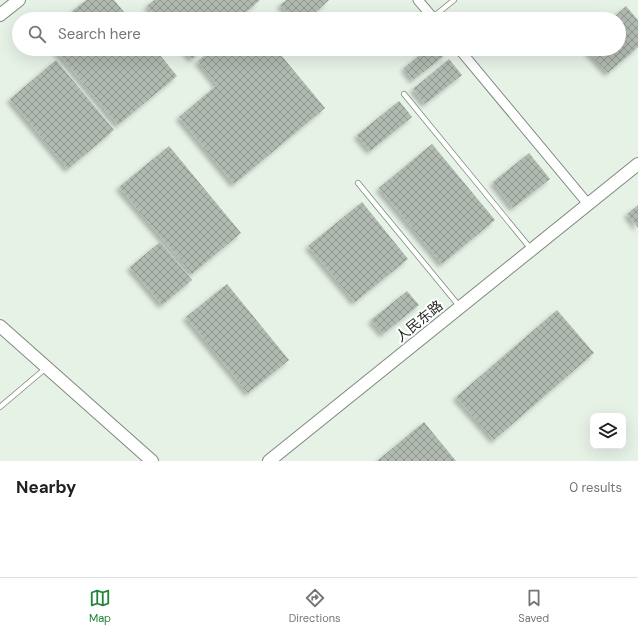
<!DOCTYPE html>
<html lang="en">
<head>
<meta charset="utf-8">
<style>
  :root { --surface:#fff; --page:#f2f2f2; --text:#202124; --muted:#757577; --line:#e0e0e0; --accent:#208539 }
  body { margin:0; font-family:"DM Sans","Noto Sans SC",sans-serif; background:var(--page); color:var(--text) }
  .controls { position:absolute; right:12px; bottom:12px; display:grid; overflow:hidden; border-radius:8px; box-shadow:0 4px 16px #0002 }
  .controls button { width:36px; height:36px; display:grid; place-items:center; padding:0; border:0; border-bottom:1px solid var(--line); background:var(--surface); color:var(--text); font:20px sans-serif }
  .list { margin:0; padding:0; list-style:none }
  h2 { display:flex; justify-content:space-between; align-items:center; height:52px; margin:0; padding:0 16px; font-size:17px }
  h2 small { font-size:13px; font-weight:400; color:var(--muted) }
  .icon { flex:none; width:22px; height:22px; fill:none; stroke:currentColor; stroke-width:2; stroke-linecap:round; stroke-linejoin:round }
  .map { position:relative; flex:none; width:638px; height:461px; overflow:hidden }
  .search { position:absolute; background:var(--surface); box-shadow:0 4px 16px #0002; left:12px; right:12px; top:12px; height:44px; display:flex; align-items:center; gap:10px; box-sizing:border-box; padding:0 14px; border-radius:22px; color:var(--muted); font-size:15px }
  .sheet { height:116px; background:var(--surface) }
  nav { display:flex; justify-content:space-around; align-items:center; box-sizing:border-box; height:56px; border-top:1px solid var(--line); background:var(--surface); font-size:11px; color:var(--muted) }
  nav a { display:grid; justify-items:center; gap:2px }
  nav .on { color:var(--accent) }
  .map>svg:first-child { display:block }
</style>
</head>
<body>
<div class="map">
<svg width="638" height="461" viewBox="0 0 638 461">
  <defs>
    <pattern id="building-cross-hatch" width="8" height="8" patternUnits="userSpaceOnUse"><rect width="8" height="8" fill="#b0bab0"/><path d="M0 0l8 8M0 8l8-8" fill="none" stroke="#8f978f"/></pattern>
    <filter id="shadow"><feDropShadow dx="-3.5" dy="3.5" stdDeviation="2" flood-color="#0004"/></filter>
  </defs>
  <rect width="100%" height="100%" fill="#e7f2e7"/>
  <path fill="url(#building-cross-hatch)" filter="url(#shadow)" d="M86 0H114L130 19H63Z
    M154 0H260L238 19H158L147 6Z
    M286 0H329L308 19H293L280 5Z
    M626 6 638 20V47L608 73 586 49H619V19H612Z
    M55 49H155L177 76 118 125Z
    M184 49H203L192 59Z
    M213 49H276L325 108 234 184 179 117 217 85 198 61Z
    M427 49H440L445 55 413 80 404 68Z
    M449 59 462 75 425 104 413 89Z
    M56 60 114 130 68 169 10 99Z
    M399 101 412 117 370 151 357 135Z
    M432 144 495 220 442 264 379 188Z
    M169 146 241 233 192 274 119 187Z
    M529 153 550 179 513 208 493 182Z
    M362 202 408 259 355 302 308 246Z
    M638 205V228L627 214Z
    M160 242 192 280 162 305 130 267Z
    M227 284 289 360 248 393 186 317Z
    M407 291 419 305 383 334 371 320Z
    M557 310 594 353 494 440 456 397Z
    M424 422 456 461H377Z"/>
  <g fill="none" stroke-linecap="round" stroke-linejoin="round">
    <defs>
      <path id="lane" d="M433 17 454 0
        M404 94 531 249
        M358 183 460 307
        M0 407 46 368"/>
      <path id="street" d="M418 0 434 19
        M459 49 588 204"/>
      <path id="secondary" d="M0 15 19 0
        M0 326 152 461
        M269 461 638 164"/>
    </defs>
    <use href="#lane" stroke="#7e887f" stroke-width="6"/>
    <use href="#street" stroke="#7e887f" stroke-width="11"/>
    <use href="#secondary" stroke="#7e887f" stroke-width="14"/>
    <use href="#lane" stroke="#fff" stroke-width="4.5"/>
    <use href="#street" stroke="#fff" stroke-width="9"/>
    <use href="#secondary" stroke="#fff" stroke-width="12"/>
  </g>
  <g text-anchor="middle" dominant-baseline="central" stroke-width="4" stroke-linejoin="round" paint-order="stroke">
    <g font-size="14" fill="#262a26" stroke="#fff">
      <text transform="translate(419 321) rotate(-39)">人民东路</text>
    </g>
  </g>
</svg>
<div class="controls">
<button><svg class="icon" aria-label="layers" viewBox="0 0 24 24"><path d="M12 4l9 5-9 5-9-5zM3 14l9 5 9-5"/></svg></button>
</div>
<div class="search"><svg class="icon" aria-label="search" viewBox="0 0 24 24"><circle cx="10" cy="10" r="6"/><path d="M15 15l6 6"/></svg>Search here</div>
</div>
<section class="sheet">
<h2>Nearby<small>0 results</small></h2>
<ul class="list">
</ul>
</section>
<nav>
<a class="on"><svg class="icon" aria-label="map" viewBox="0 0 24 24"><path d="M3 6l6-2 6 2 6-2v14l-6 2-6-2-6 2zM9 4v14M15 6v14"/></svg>Map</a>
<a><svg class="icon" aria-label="directions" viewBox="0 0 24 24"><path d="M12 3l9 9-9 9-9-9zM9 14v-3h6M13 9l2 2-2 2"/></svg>Directions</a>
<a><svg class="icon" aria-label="saved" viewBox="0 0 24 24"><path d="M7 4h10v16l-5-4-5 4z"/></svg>Saved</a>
</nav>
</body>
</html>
